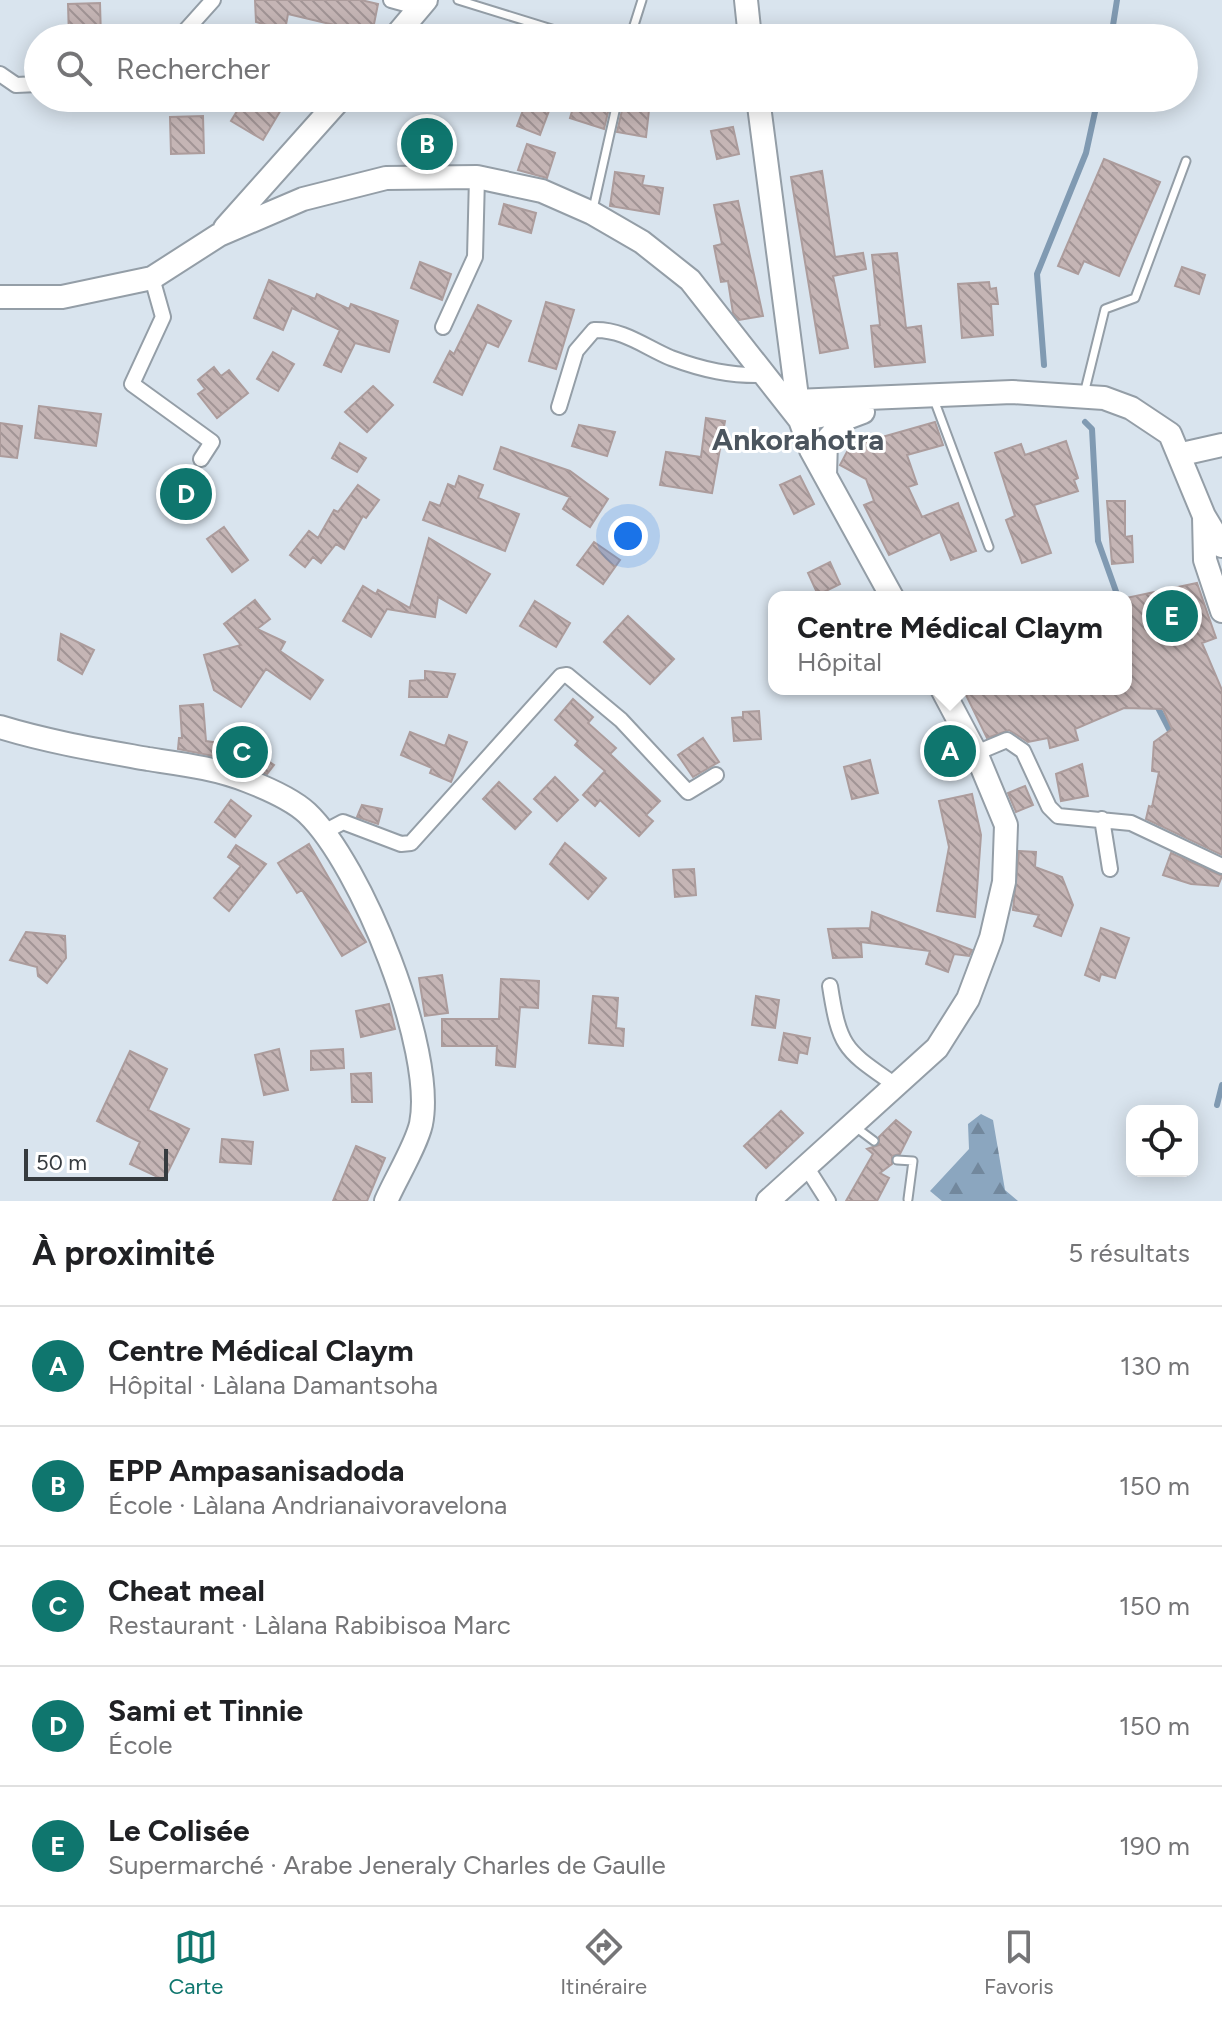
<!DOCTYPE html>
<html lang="fr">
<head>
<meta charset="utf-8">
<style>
  :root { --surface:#fff; --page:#f2f2f2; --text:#202124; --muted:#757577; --line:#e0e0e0; --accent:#0f766e }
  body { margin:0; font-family:Figtree,sans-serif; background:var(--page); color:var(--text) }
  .controls { position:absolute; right:24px; bottom:24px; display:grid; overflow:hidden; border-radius:16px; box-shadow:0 4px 20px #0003 }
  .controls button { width:72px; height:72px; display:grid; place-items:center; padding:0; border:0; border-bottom:2px solid var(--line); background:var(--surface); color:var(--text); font:40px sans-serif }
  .scale { position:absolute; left:24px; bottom:20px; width:144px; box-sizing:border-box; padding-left:8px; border:4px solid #363b3f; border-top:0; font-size:22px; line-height:28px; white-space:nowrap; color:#363b3f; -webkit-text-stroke:6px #fff; paint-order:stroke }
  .you { position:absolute; left:628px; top:536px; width:28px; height:28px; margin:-20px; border:6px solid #fff; border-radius:50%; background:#1a73e8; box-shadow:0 0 0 12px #1a73e833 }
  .badge { display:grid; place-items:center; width:52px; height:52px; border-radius:50%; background:var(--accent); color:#fff; font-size:26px; font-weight:700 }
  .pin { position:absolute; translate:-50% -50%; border:4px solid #fff; box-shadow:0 2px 8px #0006 }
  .popup { position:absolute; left:768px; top:591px; width:364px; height:104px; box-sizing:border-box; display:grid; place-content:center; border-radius:16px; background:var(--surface); filter:drop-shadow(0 2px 6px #0005); font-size:26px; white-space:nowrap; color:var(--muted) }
  .popup b { font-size:30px; color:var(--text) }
  .popup::after { content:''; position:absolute; left:50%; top:100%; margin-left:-16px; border:16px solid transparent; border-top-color:var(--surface) }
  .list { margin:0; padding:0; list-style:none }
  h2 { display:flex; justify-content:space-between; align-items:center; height:104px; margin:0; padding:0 32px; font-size:34px }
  h2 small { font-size:26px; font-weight:400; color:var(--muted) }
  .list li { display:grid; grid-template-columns:52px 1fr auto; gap:24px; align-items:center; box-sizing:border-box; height:120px; padding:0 32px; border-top:2px solid var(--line) }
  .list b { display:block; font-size:30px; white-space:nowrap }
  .list p { margin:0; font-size:26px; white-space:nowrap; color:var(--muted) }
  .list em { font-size:26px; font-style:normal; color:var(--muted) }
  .icon { flex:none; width:44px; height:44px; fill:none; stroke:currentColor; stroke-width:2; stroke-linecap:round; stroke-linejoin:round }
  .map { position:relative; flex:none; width:1222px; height:1201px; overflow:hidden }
  .search { position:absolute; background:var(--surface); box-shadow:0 4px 20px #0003; left:24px; right:24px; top:24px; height:88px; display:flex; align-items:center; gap:20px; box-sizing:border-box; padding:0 28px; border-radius:44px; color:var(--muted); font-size:30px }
  .sheet { height:704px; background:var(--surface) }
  nav { display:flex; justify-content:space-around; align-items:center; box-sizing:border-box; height:112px; border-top:2px solid var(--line); background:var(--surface); font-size:22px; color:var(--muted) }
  nav a { display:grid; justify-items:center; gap:4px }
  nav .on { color:var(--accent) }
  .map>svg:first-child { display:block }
</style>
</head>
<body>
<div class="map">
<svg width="1222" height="1201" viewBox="0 0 1222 1201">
  <defs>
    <pattern id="forest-firs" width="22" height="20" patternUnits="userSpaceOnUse" patternTransform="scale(2)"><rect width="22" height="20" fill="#8ba6bf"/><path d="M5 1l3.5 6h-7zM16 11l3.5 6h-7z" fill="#72889d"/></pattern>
    <pattern id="building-back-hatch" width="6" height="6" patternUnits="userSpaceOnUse" patternTransform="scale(2)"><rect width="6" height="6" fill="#c5b5b5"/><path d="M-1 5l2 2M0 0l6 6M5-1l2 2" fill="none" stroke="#a19495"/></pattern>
  </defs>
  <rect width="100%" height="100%" fill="#d9e4ee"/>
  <path fill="url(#forest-firs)" d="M981 1114 993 1120 1005 1190 1018 1201H942L930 1191 969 1149 968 1124Z"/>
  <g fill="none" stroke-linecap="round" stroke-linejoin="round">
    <path stroke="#809ab2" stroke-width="6" d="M1111 38 1117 0
      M1044 365 1037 274 1086 153 1098 98
      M1085 422 1092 429 1098 541 1118 597
      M1155 702 1172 735
      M1217 1105 1222 1085"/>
  </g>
  <path fill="url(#building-back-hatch)" stroke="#ac9c9c" stroke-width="2" d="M255 0H361L378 4 372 34 288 14 285 30 256 22Z
    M100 3 101 38H69L68 4Z
    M245 98H288L263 140 231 121Z
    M576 98 610 104 604 129 570 118Z
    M527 100 550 108 540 135 517 126Z
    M623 106 649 110 646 137 617 132Z
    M203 116 204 153 171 154 170 117Z
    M733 127 739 154 717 159 711 131Z
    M527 144 555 153 547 178 518 170Z
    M1104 159 1160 182 1119 276 1084 261 1078 274 1058 266Z
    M822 171 835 257 863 253 866 269 833 276 848 348 820 353 791 177Z
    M615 172 644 176 642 185 663 188 659 214 610 206Z
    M738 201 763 316 739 320 733 313 728 281 721 282 714 246 722 244 714 205Z
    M504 204 536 213 531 233 499 224Z
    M897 253 906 328 921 326 925 362 875 367 871 326 880 325 872 255Z
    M420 262 451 274 442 300 411 288Z
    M1182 267 1205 275 1199 294 1175 286Z
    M269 280 315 299 317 294 349 309 351 304 398 321 389 352 355 343 341 372 324 365 340 330 292 308 283 330 254 318Z
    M989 282 990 289 996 288 998 304H991L993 335 962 338 958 284Z
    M546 302 574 310 556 369 529 361Z
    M478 305 511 321 498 347 487 342 462 395 434 382 450 351 454 354Z
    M273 352 294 364 278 391 257 379Z
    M214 367 221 376 229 370 248 393 217 418 198 394 205 389 198 380Z
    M373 386 393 405 367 432 345 412Z
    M39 406 101 414 96 446 35 438Z
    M706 418 725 421 712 493 660 485 666 452 701 457Z
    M935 422 943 445 907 455 917 484 908 487 922 517 958 503 976 551 951 560 940 532 889 555 864 505 874 501 866 479 840 465 850 446Z
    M0 423 22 426 17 458 0 456Z
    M579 425 615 432 607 456 572 446Z
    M1066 441 1078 478 1074 480 1078 491 1034 505 1051 553 1022 563 1006 520 1015 516 995 453 1021 444 1025 455Z
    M340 443 366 458 357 472 332 458Z
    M501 447 570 471 608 499 590 527 563 509 570 497 494 469Z
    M459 476 483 485 478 498 519 514 505 551 423 520 430 502 440 506 448 484 455 487Z
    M800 476 814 504 794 514 780 485Z
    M358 485 379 500 366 518 363 516 344 549 336 544 321 563 313 557 305 567 290 555 309 531 318 538 334 510 338 512Z
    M1107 501H1125V537L1132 536 1133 562 1112 564Z
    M224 527 248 560 232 572 207 539Z
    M429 538 490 574 466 613 438 597 435 617 387 609 371 637 343 621 363 586 376 594 378 590 410 608Z
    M594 542 620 560 603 584 577 565Z
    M830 562 840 584 818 595 808 573Z
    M1197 583 1216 638 1202 643 1222 690V855L1146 819 1149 806 1152 807 1159 772 1152 771 1154 742 1172 729 1163 709 1124 708 1075 729 1078 740 1050 748 1048 738 1028 742 1009 730 987 738 966 695 979 689H1126V598Z
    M255 600 270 619 257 629 285 642 280 651 323 680 310 699 266 669 241 707 214 690 204 655 241 645 224 624Z
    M535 601 570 623 556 647 520 626Z
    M628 616 674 659 650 684 604 642Z
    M61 634 94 650 82 674 58 660Z
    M425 671 455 674 447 697H409L410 681 425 680Z
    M573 699 593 717 588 723 616 748 610 754 660 801 646 815 653 821 639 836 600 800 595 806 583 795 605 771 575 745 578 741 555 720Z
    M203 704 206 741 234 745 237 740 274 765 267 774 228 759 178 749 179 738H182L180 706Z
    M759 711 761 739 734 741 732 718 743 717V712Z
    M410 732 445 746 449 735 467 742 451 782 430 773 432 768 401 755Z
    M703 738 719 762 693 777 678 755Z
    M870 760 878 793 852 799 844 767Z
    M1082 764 1088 796 1061 801 1056 774Z
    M555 777 578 800 557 821 534 799Z
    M499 782 531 812 515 829 483 799Z
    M1025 786 1033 805 1016 812 1008 793Z
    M972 794 981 835 975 917 937 911 949 847 939 801Z
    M231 800 251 816 235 837 215 822Z
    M362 805 382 809 378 824 357 817Z
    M565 843 606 878 588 899 550 864Z
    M309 844 366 942 342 956 302 890 297 893 278 863Z
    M236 845 266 864 229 911 214 898 241 866 228 857Z
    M1019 851 1036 852 1035 867 1062 877 1073 905 1061 936 1034 926 1039 915 1013 910Z
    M1171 853 1222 876 1218 886 1191 884 1163 875Z
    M694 869 696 895 675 897 673 870Z
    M872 912 972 950 969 956 954 954 948 972 926 964 930 951 861 942 862 957 833 958 828 929 870 928Z
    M1101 928 1129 938 1115 978 1101 974 1099 981 1085 975Z
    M26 932 65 936 66 958 47 983 38 976 37 967 10 960Z
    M442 975 448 1013 425 1016 419 978Z
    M501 979 539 981 538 1008 520 1007 515 1067 496 1065 497 1046H442V1019H499Z
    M593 996 618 998 616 1028 624 1029 623 1046 589 1043Z
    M756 996 779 1000 775 1028 752 1025Z
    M389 1004 395 1029 361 1037 356 1011Z
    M784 1033 810 1038 807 1054 799 1052 797 1063 779 1060Z
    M279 1049 288 1090 264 1095 255 1055Z
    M343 1049 344 1068 311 1070V1051Z
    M130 1051 167 1069 148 1110 189 1129 164 1180 130 1164 140 1142 97 1121Z
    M371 1073 372 1102H352L351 1074Z
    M781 1111 803 1133 766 1168 744 1146Z
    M896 1120 911 1132 900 1154 892 1156V1164L880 1173 889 1178 877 1201H846L873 1154 867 1149 879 1145V1137Z
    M222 1139 253 1142 251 1164 220 1162Z
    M356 1146 385 1158 367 1201H333Z"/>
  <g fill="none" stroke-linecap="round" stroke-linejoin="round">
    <defs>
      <path id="lane" d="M458 0 581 38
        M630 38 642 0
        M593 209 618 98
        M1084 394 1105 309 1135 298 1186 161
        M933 397 989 547
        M854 1126 874 1141
        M897 1160 913 1161 908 1199"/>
      <path id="street" d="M391 0 420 8
        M179 38 213 0
        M0 74 16 85 38 84
        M152 278 163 317 132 384 212 442 201 459
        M443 327 475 257 477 177
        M559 407 576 351 594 330C623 329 645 347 671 358 703 370 731 376 764 375
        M976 753 1007 740 1023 751 1049 807 1058 816 1131 823 1222 866
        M1102 819 1110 869
        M324 832 343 822 401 844 411 843 561 676 567 675 621 720 688 792 716 775
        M830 986C840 1051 846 1050 898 1087
        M807 1168 828 1201"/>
      <path id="secondary" d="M746 0 750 38
        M394 38 426 0
        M758 98 800 420 811 450 892 597
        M225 228 341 98
        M0 297H62L152 278 219 235 303 199 386 178 477 177 542 191 592 213 642 242 690 280 800 420
        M795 401 1012 392 1104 398 1131 408 1170 434 1204 516 1222 546
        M800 420 861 408
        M1182 454 1222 445
        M825 475 826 441 847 418 863 412
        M1204 517 1205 560 1222 611
        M0 727C49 742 98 750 148 759 181 764 216 768 248 781 266 788 293 800 307 813 361 864 436 1050 421 1124 416 1146 396 1178 386 1201
        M768 1201 937 1048 968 999 991 938 1004 882 1006 825 976 753 942 689"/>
    </defs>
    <use href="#lane" stroke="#949ea7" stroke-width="11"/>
    <use href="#street" stroke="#949ea7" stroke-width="18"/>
    <use href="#secondary" stroke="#949ea7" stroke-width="26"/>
    <use href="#lane" stroke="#fff" stroke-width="7"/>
    <use href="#street" stroke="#fff" stroke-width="14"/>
    <use href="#secondary" stroke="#fff" stroke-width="22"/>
  </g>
  <g text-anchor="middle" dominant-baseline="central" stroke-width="6" stroke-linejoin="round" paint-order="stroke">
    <g font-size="30" font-weight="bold" fill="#4c555e" stroke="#fff">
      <text x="798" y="439">Ankorahotra</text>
    </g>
  </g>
</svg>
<div class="controls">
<button><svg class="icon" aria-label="locate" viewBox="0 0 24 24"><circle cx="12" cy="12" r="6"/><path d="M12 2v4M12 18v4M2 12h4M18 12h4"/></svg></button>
</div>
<div class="scale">50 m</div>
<div class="you"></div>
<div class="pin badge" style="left:950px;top:751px">A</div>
<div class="popup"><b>Centre Médical Claym</b>Hôpital</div>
<div class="pin badge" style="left:427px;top:144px">B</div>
<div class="pin badge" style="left:242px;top:752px">C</div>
<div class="pin badge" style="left:186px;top:494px">D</div>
<div class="pin badge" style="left:1172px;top:616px">E</div>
<div class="search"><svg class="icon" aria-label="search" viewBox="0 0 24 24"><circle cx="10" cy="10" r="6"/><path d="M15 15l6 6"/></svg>Rechercher</div>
</div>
<section class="sheet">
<h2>À proximité<small>5 résultats</small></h2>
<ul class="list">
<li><span class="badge">A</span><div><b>Centre Médical Claym</b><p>Hôpital · Làlana Damantsoha</p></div><em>130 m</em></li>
<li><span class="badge">B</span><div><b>EPP Ampasanisadoda</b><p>École · Làlana Andrianaivoravelona</p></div><em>150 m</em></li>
<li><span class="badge">C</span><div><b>Cheat meal</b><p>Restaurant · Làlana Rabibisoa Marc</p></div><em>150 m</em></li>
<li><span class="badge">D</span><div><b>Sami et Tinnie</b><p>École</p></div><em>150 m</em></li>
<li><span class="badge">E</span><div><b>Le Colisée</b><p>Supermarché · Arabe Jeneraly Charles de Gaulle</p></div><em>190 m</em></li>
</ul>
</section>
<nav>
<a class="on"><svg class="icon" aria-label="map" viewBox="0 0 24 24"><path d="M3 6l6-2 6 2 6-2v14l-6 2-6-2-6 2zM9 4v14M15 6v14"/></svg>Carte</a>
<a><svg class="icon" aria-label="directions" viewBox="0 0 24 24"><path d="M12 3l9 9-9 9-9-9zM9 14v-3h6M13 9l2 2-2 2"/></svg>Itinéraire</a>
<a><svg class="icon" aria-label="saved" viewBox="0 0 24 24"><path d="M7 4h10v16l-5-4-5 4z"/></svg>Favoris</a>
</nav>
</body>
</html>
